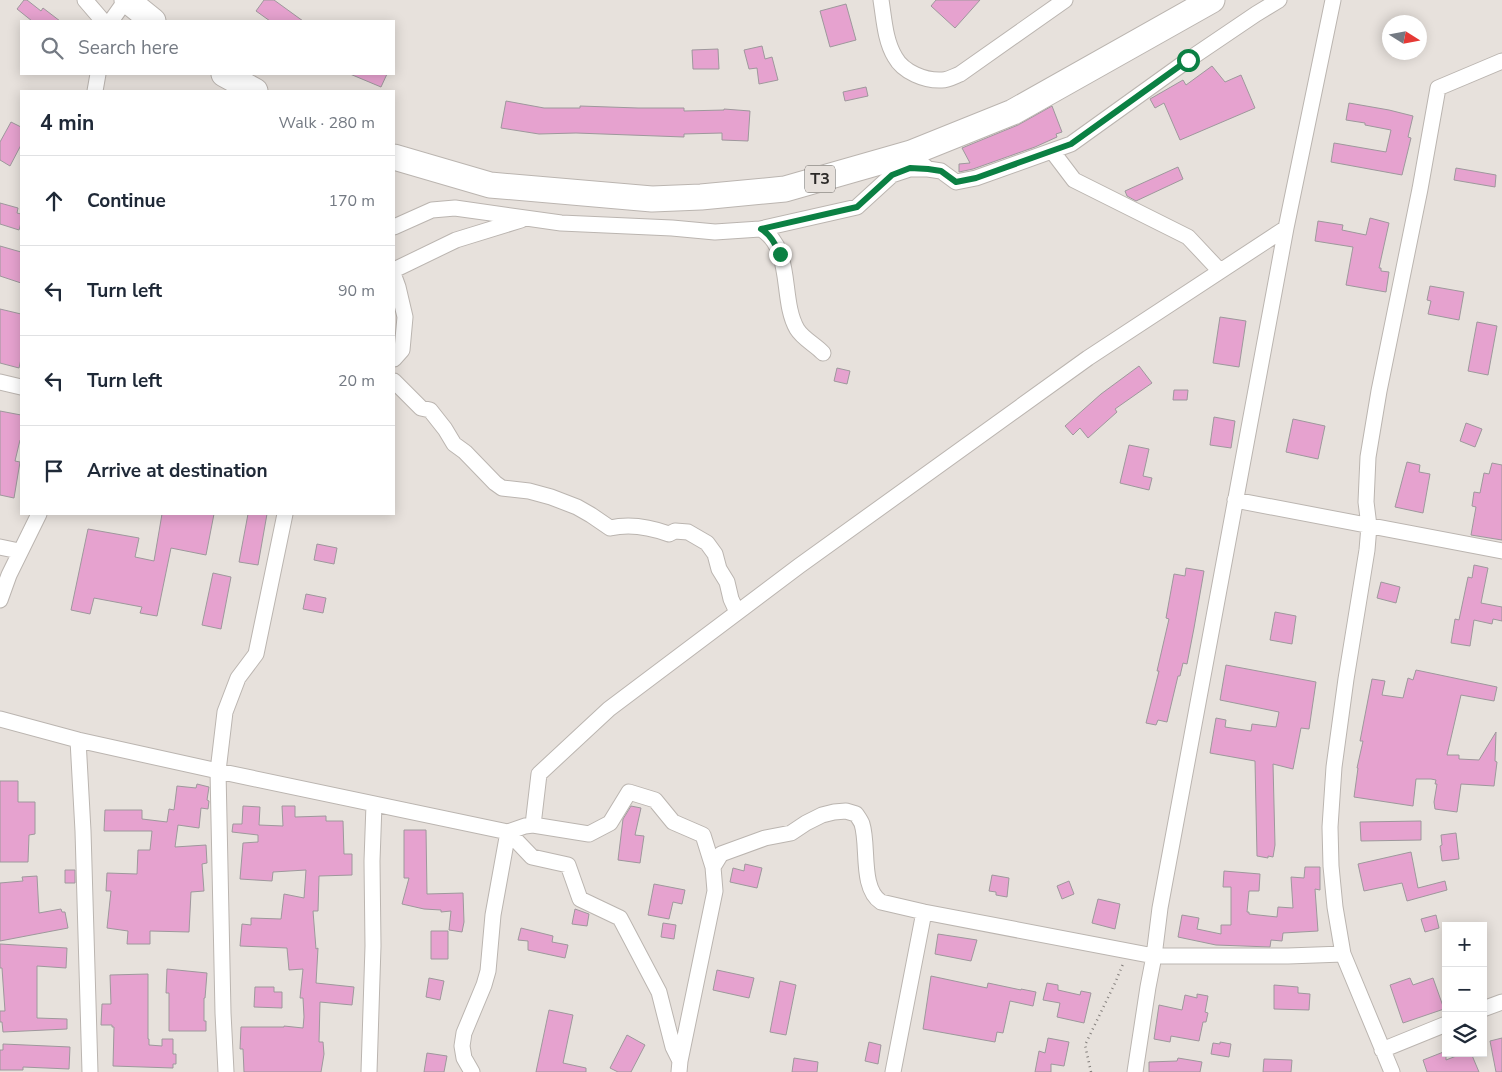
<!DOCTYPE html>
<html lang="en">
<head>
<meta charset="utf-8">
<style>
  :root { --surface:#fff; --page:#f6f6f7; --text:#1f2937; --muted:#747a83; --line:#e0e1e3 }
  body { margin:0; font-family:"Nunito Sans",sans-serif; background:var(--page); color:var(--text) }
  .controls { position:absolute; right:15px; bottom:15px; display:grid; overflow:hidden; border-radius:0px; box-shadow:0 2px 12px #0003 }
  .controls button { width:45px; height:45px; display:grid; place-items:center; padding:0; border:0; border-bottom:1px solid var(--line); background:var(--surface); color:var(--text); font:25px sans-serif }
  .compass { position:absolute; left:1382px; top:15px; width:45px; height:45px; border-radius:50%; background:var(--surface); box-shadow:0 2px 12px #0003; rotate:101deg }
  .stop { position:absolute; width:15px; height:15px; margin:-11px; border:4px solid #0b8043; border-radius:50%; background:#fff }
  .stop.end { background:#0b8043; border-color:#fff; box-shadow:0 1px 5px #0008 }
  .list { margin:0; padding:0; list-style:none }
  h2 { display:flex; justify-content:space-between; align-items:center; height:65px; margin:0; padding:0 20px; font-size:21px }
  h2 small { font-size:16px; font-weight:400; color:var(--muted) }
  .list li { display:grid; grid-template-columns:32px 1fr auto; gap:15px; align-items:center; box-sizing:border-box; height:90px; padding:0 20px; border-top:1px solid var(--line) }
  .list b { display:block; font-size:19px; white-space:nowrap }
  .list em { font-size:16px; font-style:normal; color:var(--muted) }
  .icon { flex:none; width:28px; height:28px; fill:none; stroke:currentColor; stroke-width:2; stroke-linecap:round; stroke-linejoin:round }
  .map { position:relative; flex:none; width:1502px; height:1072px; overflow:hidden }
  .search { position:absolute; background:var(--surface); box-shadow:0 2px 12px #0003; left:20px; top:20px; width:375px; height:55px; display:flex; align-items:center; gap:12px; box-sizing:border-box; padding:0 18px; border-radius:0px; color:var(--muted); font-size:19px }
  .panel { position:absolute; background:var(--surface); box-shadow:0 2px 12px #0003; left:20px; top:90px; width:375px; height:425px; border-radius:0px }
  .map>svg:first-child { display:block }
</style>
</head>
<body>
<div class="map">
<svg width="1502" height="1072" viewBox="0 0 1502 1072">
  <rect width="100%" height="100%" fill="#e7e1dc"/>
  <path fill="#e6a2cf" stroke="#9e989c" d="M24 0H27L41 11 43 8 60 21H32L17 9Z
    M264 0H274L303 21H270L256 11Z
    M936 0H980L955 28 931 6Z
    M846 4 856 40 830 47 820 11Z
    M762 46 765 59 772 57 778 80 759 84 757 68 749 69 744 50Z
    M718 49 719 69H693L692 50Z
    M1212 66 1225 82 1241 75 1255 108 1180 140 1164 103 1155 108 1150 99 1183 80 1186 85Z
    M350 74H387L381 87Z
    M866 87 868 96 845 101 843 92Z
    M506 101 544 108H580V106L638 108H684V111L724 110V109L750 111 748 141 722 140V133L684 134V137L576 133 539 134 501 128Z
    M1349 103 1389 110 1413 116 1408 137 1411 138 1402 175 1331 162 1334 143 1386 152 1391 130 1365 125V123L1346 120Z
    M1052 106 1062 132 1056 134 1057 137 1035 147 973 169 959 172V164L970 163 962 148 1018 125Z
    M11 122 21 127V145L10 166 0 160V142Z
    M1178 167 1183 179 1136 201 1127 196 1125 191Z
    M1456 168 1496 175 1495 187 1454 180Z
    M0 203 18 208 17 213 21 214V223L19 230 0 224Z
    M1370 218 1389 223 1379 268H1381V271L1389 272 1386 292 1346 285 1353 247 1315 241 1318 221 1343 225 1342 230 1366 235Z
    M0 246 21 252V283L0 276Z
    M1430 286 1464 292 1459 320 1428 314 1431 301 1427 300Z
    M0 309 21 314V359L19 368 0 363Z
    M1220 317 1246 321 1239 367 1213 363Z
    M1477 322 1497 326 1488 375 1468 371Z
    M1139 366 1152 383 1115 409 1117 412 1088 438 1080 428 1073 435 1065 426 1101 394Z
    M837 368 850 371 847 384 834 381Z
    M1174 390H1188L1187 400H1173Z
    M0 411 21 415V440H20L15 461 20 462 14 498 0 495Z
    M1214 417 1235 421 1231 448 1210 445Z
    M1293 419 1325 426 1318 459 1286 452Z
    M1466 423 1482 429 1475 447 1460 441Z
    M1129 445 1149 449 1143 476 1152 478 1149 490 1120 483Z
    M1407 462 1420 465 1419 472 1430 474 1423 513 1395 507Z
    M1492 463 1502 465V540L1471 535 1476 507 1472 506 1474 492 1480 493 1484 473 1489 474Z
    M162 514H214L206 555 171 548 157 616 140 613 142 607 94 598 90 614 71 610 88 529 139 538 135 557 154 561Z
    M248 514H267L258 565 239 562Z
    M317 544 337 548 334 564 314 560Z
    M1474 565 1488 568 1481 603 1502 607V621L1493 619 1492 624 1474 620 1470 646 1451 643 1455 619 1459 620 1468 577 1472 578Z
    M1186 568 1204 571 1194 628 1187 664 1183 663 1180 676H1178L1167 722 1158 720 1156 725 1146 723 1159 671H1157L1169 619 1166 618 1174 574 1185 576Z
    M213 573 231 577 221 629 202 625Z
    M1381 582 1400 587 1396 603 1377 598Z
    M306 594 326 598 323 613 303 609Z
    M1275 612 1296 616 1292 644 1270 640Z
    M1226 665 1316 682 1309 729 1301 728 1293 769 1273 764 1275 845 1273 857 1268 856V858L1257 856 1255 761 1210 753 1216 718 1226 720 1225 727 1251 731 1252 724 1276 727 1279 712 1220 700Z
    M1416 670 1497 687 1494 701 1461 695 1447 755H1459V759L1479 760 1496 732 1495 761 1497 762 1494 786 1461 784 1457 812 1435 809 1434 802 1437 784H1435L1436 780 1431 779H1416L1413 806 1354 797 1358 768H1357L1363 741H1360L1372 679 1385 681 1382 695 1403 698 1408 678 1413 680Z
    M0 781H18V802H35V834L29 835 28 862H0Z
    M197 784 209 787 207 800 209 801 208 809 201 808 199 828 178 825 175 847 206 845 207 863 202 864 204 891 191 892 189 932 150 931V944H127L128 931 107 928 111 891H106L107 873 137 874 138 850H150L152 831H104L105 810H142V819L167 822 169 809 174 810 177 786 196 788Z
    M243 806 260 807 259 825 283 826 282 806H295V817L326 816V821H343L344 854H352V875L319 876 318 911H313L316 949 318 948 316 983 354 987 352 1005 320 1002 319 1042H323L324 1054 321 1072H244L243 1049H240L241 1027H284V1026L303 1028 304 1017 303 998H300L303 969 289 970 287 948 240 946 242 924 251 925V918L281 919 284 894 304 898 306 870 273 872 272 881 240 879 243 843 258 842V835L232 832 233 824H242Z
    M631 806 641 808 635 835 644 836 640 863 618 860 623 819Z
    M1421 821V840L1361 841 1360 822Z
    M404 830H426L427 894 463 893 464 922 462 932 449 930 451 911 441 912V910L424 909 402 904 409 878H404Z
    M1456 833 1459 859 1442 861 1440 846 1442 845 1441 835Z
    M1411 852 1418 888 1445 881 1447 890 1407 901 1402 883 1364 891 1358 864Z
    M745 864 762 868 757 888 730 882 733 868 744 871Z
    M1305 867H1320V890L1315 889 1318 931 1283 933 1282 941 1271 940 1270 947 1216 945 1178 937 1182 915 1199 918 1197 929 1221 934V925H1231V887H1223L1224 871 1260 874 1259 891H1249L1247 912H1249V914L1277 917 1278 907 1293 908 1291 877 1304 878Z
    M65 870H75V883H65Z
    M992 875 1009 878 1007 897 996 895V892L989 891Z
    M37 876 39 913 61 909 62 912H65L68 928 0 941V883L23 881 22 877Z
    M1069 881 1074 894 1062 899 1057 886Z
    M654 884 685 890 682 904 673 902 669 919 648 915Z
    M1098 899 1120 904 1115 929 1092 923Z
    M575 909 589 914 587 926 572 924Z
    M1436 915 1439 928 1425 932 1421 919Z
    M663 923 676 925 674 939 661 937Z
    M521 928 553 936 552 942 568 945 565 958 528 950V941L518 940Z
    M431 931H448V959H431Z
    M938 934 977 940 971 961 935 954Z
    M0 944 67 948 66 968 37 966V1018L67 1019V1029L3 1032 2 1022H0V1011H5L2 968H0Z
    M167 969 207 973 205 998H204V1021H206V1031H169V993H166Z
    M717 970 754 978 749 998 713 990Z
    M148 974V1039H149V1045L162 1046V1039H173V1054H176V1064H173V1068L113 1066 114 1027H112V1025H101L102 1004H111L110 975Z
    M931 976 987 988 988 983 1021 990V989L1036 992 1033 1006 1010 1001 1003 1033 997 1032 995 1042 923 1029Z
    M429 978 444 981 440 1000 426 997Z
    M1410 978 1413 985 1433 978 1444 1009 1403 1023 1390 985Z
    M780 981 796 985 786 1035 770 1032Z
    M1047 983 1058 985V990L1080 995 1081 991 1091 993 1084 1023 1057 1017 1060 1003 1043 1000Z
    M1274 985 1298 987V993L1310 994 1309 1010 1274 1009Z
    M255 987H274V992H282V1008L254 1007Z
    M1197 994 1208 996 1205 1012 1208 1013 1206 1022H1203L1199 1041 1171 1036 1170 1042 1154 1039 1159 1005 1182 1010 1185 995 1197 998Z
    M549 1010 573 1015 563 1063 586 1068V1072H536Z
    M627 1035 645 1045 631 1072H618L610 1068Z
    M1048 1038 1069 1042 1064 1066 1051 1064V1072H1035L1039 1051 1045 1053Z
    M1502 1038V1072H1496L1490 1041Z
    M869 1042 881 1045 878 1064 865 1061Z
    M1220 1042 1231 1044 1229 1057 1211 1054 1213 1043 1220 1044Z
    M3 1044 70 1047 69 1069 23 1067V1070H0V1050H3Z
    M1446 1051V1060L1464 1053H1471L1479 1072H1427L1423 1060Z
    M427 1053 447 1056 444 1072H424Z
    M794 1058 818 1062 817 1072H792Z
    M1178 1058 1202 1062 1200 1072H1149V1062L1177 1061Z
    M1264 1059 1292 1060 1291 1072H1263Z"/>
  <g fill="none" stroke-linecap="round" stroke-linejoin="round">
    <defs>
      <path id="minor" d="M85 0 103 21
        M881 0C884 18 885 41 895 57 903 72 925 81 942 80 948 80 955 76 960 74L1065 0
        M111 21 126 0
        M95 91 98 74
        M1052 151 1074 180 1188 237 1220 271
        M921 163 928 169 941 171 956 182 976 178 1071 144 1188 60 1256 14 1279 0
        M394 227 432 210 455 208 561 223 672 228 715 232 760 229 857 207 892 175 910 169H928
        M761 229C794 249 780 300 797 329 803 339 816 345 823 353
        M394 270 456 240 521 220
        M394 276 398 287 405 317 402 350 394 359
        M394 381 421 408 430 410 445 429 454 444 465 452 495 483 502 488 529 491 551 497 577 507 591 515 610 528C631 523 650 527 669 534L675 531 688 532 707 543 715 554 719 569 727 582 731 599 737 612
        M0 382 21 387
        M1235 500 1502 551
        M0 547 19 551
        M0 600 9 575 39 514
        M0 719 78 740 218 771 508 832 532 857 568 865 580 899 620 918 659 992 673 1047 680 1061 679 1072
        M78 740 83 831 90 1072
        M533 825 539 774 609 709 799 566 1088 358 1286 228
        M508 832 525 826 533 825 589 834 610 823 629 792 655 800 673 822 703 835 713 867 721 854 765 838 791 833 806 823 822 815 834 812 846 811 856 814C858 817 861 821 862 824 869 846 860 888 881 902L924 912 1154 956H1288L1343 954
        M1483 1009 1502 1002
        M1382 1050 1446 1024
        M680 1061 715 891 713 867
        M226 1072 223 1013 218 771 225 712 238 678 256 654 285 514
        M369 1072 373 946 372 861 374 804
        M472 1072 464 1058 462 1046 464 1033 484 985 488 971 493 915 508 832
        M893 1072 924 912
        M1135 1072 1148 987 1154 956 1160 908 1286 228 1333 0
        M1392 1072 1343 954 1335 907 1331 866 1330 827 1334 767 1346 679 1367 550 1369 526 1366 502 1368 457 1379 391 1420 189 1438 88 1502 61"/>
      <path id="trunk" d="M127 0 153 21
        M224 74 255 91
        M394 157 490 185 652 199 701 197 785 189 911 153 1013 112 1212 0"/>
    </defs>
    <use href="#minor" stroke="#bbb5b0" stroke-width="17"/>
    <use href="#trunk" stroke="#bbb5b0" stroke-width="27"/>
    <path stroke="#807c79" stroke-width="2.5" stroke-dasharray="1 4" stroke-linecap="butt" d="M1091 1072 1085 1045 1115 983 1123 964"/>
    <use href="#minor" stroke="#fff" stroke-width="15"/>
    <use href="#trunk" stroke="#fff" stroke-width="25"/>
  </g>
  <g fill="none" stroke-linecap="round" stroke-linejoin="round">
    <path stroke="#0b8043" stroke-width="6" d="M780 254C775 244 771 235 761 229L857 207 892 175 910 168 928 169 941 171 956 182 976 178 1071 144 1188 60"/>
  </g>
  <g text-anchor="middle" dominant-baseline="central" stroke-width="5" stroke-linejoin="round" paint-order="stroke">
    <rect fill="#e7e1dc" stroke="#63605d" stroke-width="1" x="805" y="165.5" width="30" height="27" rx="4"/>
    <g font-size="16" font-weight="bold" fill="#2b2927">
      <text x="820" y="179">T3</text>
    </g>
  </g>
</svg>
<div class="controls">
<button>+</button>
<button>−</button>
<button><svg class="icon" aria-label="layers" viewBox="0 0 24 24"><path d="M12 4l9 5-9 5-9-5zM3 14l9 5 9-5"/></svg></button>
</div>
<svg class="compass" viewBox="-18 -18 36 36"><path d="M0-13l5 13h-10z" fill="#e53935"/><path d="M0 13l5-13h-10z" fill="#747a83"/></svg>
<div class="stop" style="left:1188px;top:60px"></div>
<div class="stop end" style="left:780px;top:254px"></div>
<div class="search"><svg class="icon" aria-label="search" viewBox="0 0 24 24"><circle cx="10" cy="10" r="6"/><path d="M15 15l6 6"/></svg>Search here</div>
<section class="panel">
<h2>4 min<small>Walk · 280 m</small></h2>
<ul class="list">
<li><svg class="icon" aria-label="ahead" viewBox="0 0 24 24"><path d="M12 20V5M6 11l6-6 6 6"/></svg><div><b>Continue</b></div><em>170 m</em></li>
<li><svg class="icon" aria-label="left" viewBox="0 0 24 24"><path d="M17 20v-9H6M10 6l-5 5 5 5"/></svg><div><b>Turn left</b></div><em>90 m</em></li>
<li><svg class="icon" aria-label="left" viewBox="0 0 24 24"><path d="M17 20v-9H6M10 6l-5 5 5 5"/></svg><div><b>Turn left</b></div><em>20 m</em></li>
<li><svg class="icon" aria-label="arrive" viewBox="0 0 24 24"><path d="M6 21V4h12l-3 4 3 4H6"/></svg><div><b>Arrive at destination</b></div></li>
</ul>
</section>
</div>
</body>
</html>
